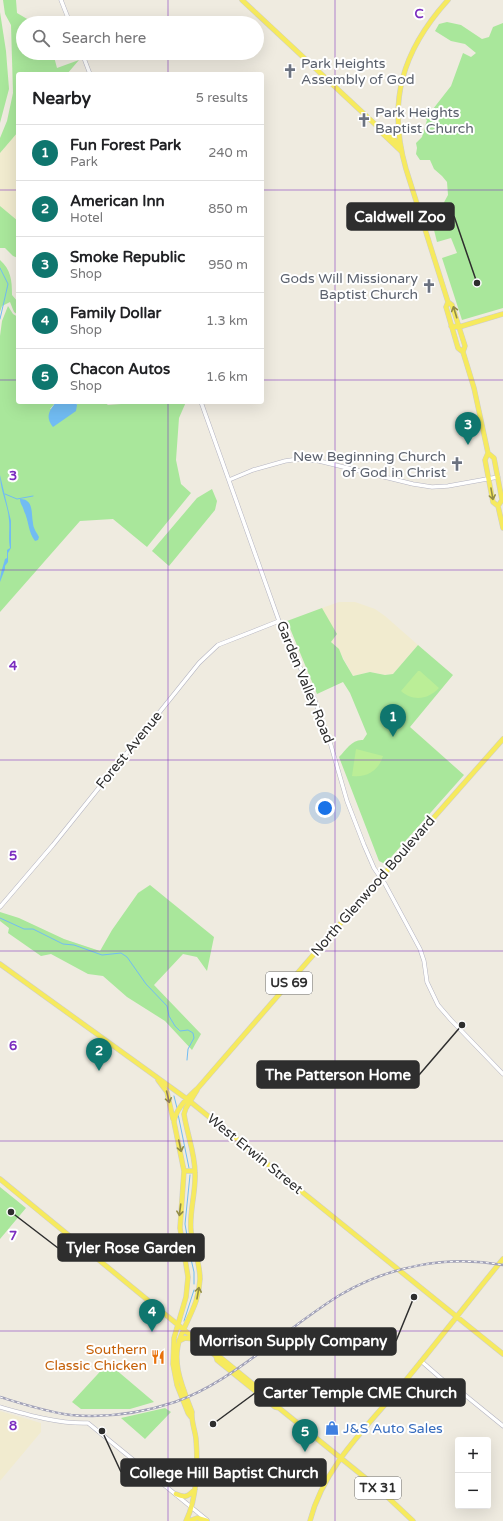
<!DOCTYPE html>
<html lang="en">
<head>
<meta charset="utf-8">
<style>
  :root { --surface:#fff; --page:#f6f6f6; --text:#202124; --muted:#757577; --line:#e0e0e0; --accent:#0f766e }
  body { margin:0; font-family:"Varela Round",sans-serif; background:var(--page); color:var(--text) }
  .controls { position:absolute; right:12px; bottom:12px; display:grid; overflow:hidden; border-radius:4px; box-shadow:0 4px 16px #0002 }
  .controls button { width:36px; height:36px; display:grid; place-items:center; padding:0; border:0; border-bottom:1px solid var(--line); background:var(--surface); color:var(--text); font:20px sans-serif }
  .you { position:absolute; left:325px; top:808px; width:14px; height:14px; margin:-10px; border:3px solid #fff; border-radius:50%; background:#1a73e8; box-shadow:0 0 0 6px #1a73e833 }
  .badge { display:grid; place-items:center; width:26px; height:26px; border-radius:50%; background:var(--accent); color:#fff; font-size:13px; font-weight:700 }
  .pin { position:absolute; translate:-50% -33px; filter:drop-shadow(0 1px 2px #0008) }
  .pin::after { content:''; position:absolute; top:21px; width:14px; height:12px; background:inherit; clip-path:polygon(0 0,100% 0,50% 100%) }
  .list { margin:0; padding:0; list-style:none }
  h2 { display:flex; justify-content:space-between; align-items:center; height:52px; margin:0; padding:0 16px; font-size:17px }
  h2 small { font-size:13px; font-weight:400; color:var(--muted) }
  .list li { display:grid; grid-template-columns:26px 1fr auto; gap:12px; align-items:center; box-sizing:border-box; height:56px; padding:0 16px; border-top:1px solid var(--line) }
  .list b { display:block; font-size:15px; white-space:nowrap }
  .list p { margin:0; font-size:13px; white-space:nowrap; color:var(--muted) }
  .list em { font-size:13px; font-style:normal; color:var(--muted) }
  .icon { flex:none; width:22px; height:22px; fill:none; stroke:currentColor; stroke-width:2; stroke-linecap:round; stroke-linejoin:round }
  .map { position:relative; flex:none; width:503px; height:1521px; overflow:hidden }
  .search { position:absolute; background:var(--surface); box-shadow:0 4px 16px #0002; left:16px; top:16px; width:248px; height:44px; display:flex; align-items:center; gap:10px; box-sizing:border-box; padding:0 14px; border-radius:22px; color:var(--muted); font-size:15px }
  .panel { position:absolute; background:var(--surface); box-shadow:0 4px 16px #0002; left:16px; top:72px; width:248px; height:332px; border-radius:4px }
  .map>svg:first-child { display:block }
</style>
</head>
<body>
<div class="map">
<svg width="503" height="1521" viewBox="0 0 503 1521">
  <rect width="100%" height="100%" fill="#efebe0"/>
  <path fill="#f1ebcf" d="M18 132V221L0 206V153Z
    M339 602H355L375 609 385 616 418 645 393 674 385 675 370 672 353 676 339 650 331 642 336 634 322 608Z
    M0 1411 41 1423V1432L0 1481Z"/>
  <path fill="#a9e79b" d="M3 0H16L17 13 34 23H23V53H53L57 68 79 60 67 74H18V132L0 153V138L7 121 13 93 11 25 5 14Z
    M0 12 6 51 9 89 0 123Z
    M447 22 461 25 482 39 489 37 493 27 503 23V308L462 320 442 258 457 253 451 238 437 242 432 222 439 219 438 215 449 211 442 206 448 195 447 182 442 176 434 169 430 160H420L416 154 417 148 416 143 422 137 427 120 421 115 433 109 451 86 463 53 471 57 476 53 465 44 451 41 435 31 439 24Z
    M0 206 18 221V258L13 256 5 248H0Z
    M0 260C11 270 12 280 12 295L18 302V315L14 312 10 302 2 306 0 312Z
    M8 306 13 314 18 317V402H56L50 409 77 405 76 402H104L108 405 121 404 123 402H186L179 418 176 460 181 484 191 493 147 547 113 519 80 521 0 612V336L2 321Z
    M212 489 217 501 215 510 169 566 152 551 197 498Z
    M322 608 337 634 331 642 339 649 343 659 353 676 370 672 385 675 393 674 418 645 453 675 410 727 464 775 385 864 379 861 339 757C346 750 352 739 363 740L367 734 350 693 343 682 317 694 287 621Z
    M150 885 214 937 207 971 197 957 183 954 154 985 201 1034 192 1050 165 1021 127 997 103 976 88 974 51 954 41 956 8 933 9 928 0 921V912L19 918 64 939 100 951 112 930 138 893Z
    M0 1187 26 1208 0 1239Z
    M108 1363 154 1402 130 1409H81L72 1402Z
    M165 1408 171 1412 145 1439 121 1418Z"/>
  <path fill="#bbee97" d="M418 671H420L439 688C429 699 413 702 401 691Z
    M356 749 383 756C379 770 367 778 352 776Z"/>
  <path fill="#71bcf3" d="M56 402H76L77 405 76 411 53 427C45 417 49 411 56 402Z
    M0 475 11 521V548L8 553V562L5 566V569L0 582C0 573 3 567 5 559L7 558V550L10 548C8 538 10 529 9 520 8 505 0 490 0 475Z
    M20 499C34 499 31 513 33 523 33 528 37 533 39 537L38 540 35 541C28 532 29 521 24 511 23 506 20 504 20 499Z"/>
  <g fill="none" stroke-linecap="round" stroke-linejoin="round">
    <path stroke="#71bcf3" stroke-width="1" d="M0 268 8 284 0 319
      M5 494 17 499 33 496
      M0 918 24 929H33L63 944 74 945 102 955 121 953 127 957 146 984 167 1006 169 1016 175 1026 180 1031 188 1030 193 1033 194 1038 188 1049 187 1060
      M174 1096 177 1108
      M178 1114 189 1168
      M190 1253 185 1224 190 1175
      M191 1259 194 1272V1284
      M184 1321 194 1290"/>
    <defs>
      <path id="minor" d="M61 0 70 23
        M82 53 90 74
        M201 402 279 621 314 698 330 742 347 801 364 845 374 868 385 884 420 949 424 961 427 982 438 1005 451 1020 503 1074
        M229 480 253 470 285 461 299 459 319 461 413 484 432 487 448 486 498 477
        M0 907 53 845 199 663 218 645 279 621
        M421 1361 444 1381 460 1391 503 1426
        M0 1407C28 1415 59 1424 88 1423L207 1520"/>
      <path id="major" d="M242 0 377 126 383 130 400 145
        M448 0C402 51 387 102 406 169L448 302 446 307 458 348 463 352 474 388 488 453 485 460 493 502 498 506 503 528
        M379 128 381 132 401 151
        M448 302 452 305 465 346 463 352
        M451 326 459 327 503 314
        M488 453 494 458 502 500 498 506
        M0 964 187 1099 503 1354
        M158 1080 167 1092 173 1119
        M184 1171H195
        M0 1179 216 1356 220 1357 277 1404 279 1408 379 1489 413 1521
        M179 1341 185 1338 194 1339
        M216 1356 217 1360 275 1407 279 1408
        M191 1417 188 1413 177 1385 173 1364 174 1338 186 1297 188 1277 180 1228 184 1171 174 1122C175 1109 189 1096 198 1088L340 924 503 739
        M176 1494C185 1498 188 1497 195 1489
        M186 1521C197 1499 198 1464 196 1439 195 1430 191 1421 192 1412 183 1388 170 1361 181 1336 189 1315 199 1303 200 1279 200 1262 193 1247 191 1231 189 1212 196 1193 195 1173 195 1153 187 1134 184 1114L186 1108 197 1090
        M189 1521 197 1518 207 1521
        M310 1521C324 1465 371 1423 406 1380 439 1340 470 1299 503 1259"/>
    </defs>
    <use href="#minor" stroke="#b4b4c1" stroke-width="4.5"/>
    <use href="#major" stroke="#cdcdcd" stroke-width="5.5"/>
    <use href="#minor" stroke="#fff" stroke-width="3.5"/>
    <use href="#major" stroke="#f6ea5e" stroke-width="4.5"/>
    <defs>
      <path id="rail" d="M0 1397C23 1404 47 1412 71 1415 105 1418 142 1413 175 1402 209 1390 238 1369 266 1348 290 1330 314 1311 340 1295 389 1266 447 1255 503 1265"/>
    </defs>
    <use href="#rail" stroke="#a2a2b8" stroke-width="2.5"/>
    <use href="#rail" stroke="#fff" stroke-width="1" stroke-dasharray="3" stroke-linecap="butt"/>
  </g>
  <defs><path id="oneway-shaft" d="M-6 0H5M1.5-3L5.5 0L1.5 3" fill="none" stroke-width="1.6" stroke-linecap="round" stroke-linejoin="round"/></defs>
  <g stroke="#928c46">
    <use href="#oneway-shaft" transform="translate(455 312) rotate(-107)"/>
    <use href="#oneway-shaft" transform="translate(492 494) rotate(80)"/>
    <use href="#oneway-shaft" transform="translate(168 1097) rotate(76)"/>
    <use href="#oneway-shaft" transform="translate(180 1146) rotate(78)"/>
    <use href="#oneway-shaft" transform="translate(180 1210) rotate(97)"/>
    <use href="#oneway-shaft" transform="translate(198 1293) rotate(-80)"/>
  </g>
  <path fill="none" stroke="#7b2cbf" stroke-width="1" stroke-opacity="0.55" d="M168 0V23M335 0V1521M168 53V74M0 190H18M262 190H503M0 380H18M262 380H503M168 402V1521M0 570H503M0 760H503M0 951H503M0 1141H503M0 1331H503"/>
  <defs>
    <symbol id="church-bare" viewBox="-9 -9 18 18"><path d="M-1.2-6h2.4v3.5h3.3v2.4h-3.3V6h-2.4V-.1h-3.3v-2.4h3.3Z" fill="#6b7280" stroke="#fff" stroke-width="2.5" paint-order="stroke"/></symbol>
    <symbol id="restaurant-bare" viewBox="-9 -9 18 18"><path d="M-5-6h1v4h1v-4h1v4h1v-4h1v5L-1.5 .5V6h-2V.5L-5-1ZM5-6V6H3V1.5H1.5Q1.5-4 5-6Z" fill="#e8710a" stroke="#fff" stroke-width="2.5" paint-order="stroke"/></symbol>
    <symbol id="shop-bare" viewBox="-9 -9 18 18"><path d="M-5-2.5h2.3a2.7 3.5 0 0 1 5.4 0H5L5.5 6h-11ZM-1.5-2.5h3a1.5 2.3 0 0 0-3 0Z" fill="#3f7fe0" stroke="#fff" stroke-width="2.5" paint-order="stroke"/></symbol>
  </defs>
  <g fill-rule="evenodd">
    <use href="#church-bare" x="280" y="61" width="20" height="20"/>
    <use href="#church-bare" x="354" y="110" width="20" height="20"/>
    <use href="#church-bare" x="419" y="276" width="20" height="20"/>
    <use href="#church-bare" x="447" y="454" width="20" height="20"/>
    <use href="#restaurant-bare" x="148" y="1347" width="20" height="20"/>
    <use href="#shop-bare" x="322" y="1418" width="20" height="20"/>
  </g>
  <g text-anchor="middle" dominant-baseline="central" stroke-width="4" stroke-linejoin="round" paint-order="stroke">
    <g fill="#fff" stroke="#6d6d6d" stroke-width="1">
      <rect x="266" y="972" width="46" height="22" rx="3"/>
      <rect x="355" y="1477" width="46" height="22" rx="3"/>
    </g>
    <g font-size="13" font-weight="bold" fill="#2e2e2e">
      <text x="289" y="983">US 69</text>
      <text x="378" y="1488">TX 31</text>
    </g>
    <g font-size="14" fill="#5b616d" stroke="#fff" text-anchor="start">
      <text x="301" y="63">Park Heights<tspan x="301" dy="16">Assembly of God</tspan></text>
      <text x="375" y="112">Park Heights<tspan x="375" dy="16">Baptist Church</tspan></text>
      <text x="418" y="278" text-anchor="end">Gods Will Missionary<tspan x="418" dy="16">Baptist Church</tspan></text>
      <text x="446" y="456" text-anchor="end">New Beginning Church<tspan x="446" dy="16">of God in Christ</tspan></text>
    </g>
    <g font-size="14" fill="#2e2e2e" stroke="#fff">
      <text transform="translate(305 682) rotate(68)">Garden Valley Road</text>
      <text transform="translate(129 750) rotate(-51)">Forest Avenue</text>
      <text transform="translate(373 886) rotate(-49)">North Glenwood Boulevard</text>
      <text transform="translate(255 1154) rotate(39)">West Erwin Street</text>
    </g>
    <g font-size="14" fill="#c56008" stroke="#fff" text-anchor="end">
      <text x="147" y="1349">Southern<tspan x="147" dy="16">Classic Chicken</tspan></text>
    </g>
    <g font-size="14" fill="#366cbe" stroke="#fff" text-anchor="start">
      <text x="343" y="1428">J&amp;S Auto Sales</text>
    </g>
  </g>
  <g font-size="13" text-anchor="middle" font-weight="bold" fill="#7b2cbf" stroke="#fff" stroke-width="4" stroke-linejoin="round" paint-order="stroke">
    <text x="419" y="18">C</text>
    <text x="13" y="480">3</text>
    <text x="13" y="670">4</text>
    <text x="13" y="860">5</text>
    <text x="13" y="1050">6</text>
    <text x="13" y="1240">7</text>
    <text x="13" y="1430">8</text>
  </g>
  <path fill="none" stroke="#2e2e2e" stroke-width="1.5" d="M477 283L454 216M462 1025L419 1075M11 1212L58 1248M414 1297L396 1341M213 1424L255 1393M102 1431L121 1472"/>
  <g fill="#2e2e2e" stroke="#fff" stroke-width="1.5">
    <circle cx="477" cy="283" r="4"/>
    <circle cx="462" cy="1025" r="4"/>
    <circle cx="11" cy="1212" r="4"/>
    <circle cx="414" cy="1297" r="4"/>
    <circle cx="213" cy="1424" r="4"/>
    <circle cx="102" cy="1431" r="4"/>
  </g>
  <g fill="#2e2e2e" stroke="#2e2e2e" stroke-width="1.5">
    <rect x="347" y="203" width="107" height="27" rx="4"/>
    <rect x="257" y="1061" width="162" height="27" rx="4"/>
    <rect x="58" y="1234" width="146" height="27" rx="4"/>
    <rect x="191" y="1328" width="205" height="27" rx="4"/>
    <rect x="255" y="1379" width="210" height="27" rx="4"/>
    <rect x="121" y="1459" width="205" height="27" rx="4"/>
  </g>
  <g font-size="15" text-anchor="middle" font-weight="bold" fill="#fff">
    <text x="400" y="222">Caldwell Zoo</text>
    <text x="338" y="1080">The Patterson Home</text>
    <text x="131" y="1253">Tyler Rose Garden</text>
    <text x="293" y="1346">Morrison Supply Company</text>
    <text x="360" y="1398">Carter Temple CME Church</text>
    <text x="224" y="1478">College Hill Baptist Church</text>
  </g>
</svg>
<div class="controls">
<button>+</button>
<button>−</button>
</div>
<div class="you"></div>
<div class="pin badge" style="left:393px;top:737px">1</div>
<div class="pin badge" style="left:99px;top:1071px">2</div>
<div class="pin badge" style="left:468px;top:445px">3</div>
<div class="pin badge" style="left:152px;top:1332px">4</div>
<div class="pin badge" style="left:305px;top:1452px">5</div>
<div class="search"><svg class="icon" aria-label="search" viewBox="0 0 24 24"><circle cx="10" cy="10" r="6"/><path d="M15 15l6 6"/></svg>Search here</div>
<section class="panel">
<h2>Nearby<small>5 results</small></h2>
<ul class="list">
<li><span class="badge">1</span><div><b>Fun Forest Park</b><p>Park</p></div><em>240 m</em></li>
<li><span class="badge">2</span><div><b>American Inn</b><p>Hotel</p></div><em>850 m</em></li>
<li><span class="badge">3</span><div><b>Smoke Republic</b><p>Shop</p></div><em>950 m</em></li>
<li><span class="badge">4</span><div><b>Family Dollar</b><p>Shop</p></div><em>1.3 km</em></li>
<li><span class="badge">5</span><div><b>Chacon Autos</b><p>Shop</p></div><em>1.6 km</em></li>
</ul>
</section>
</div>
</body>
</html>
